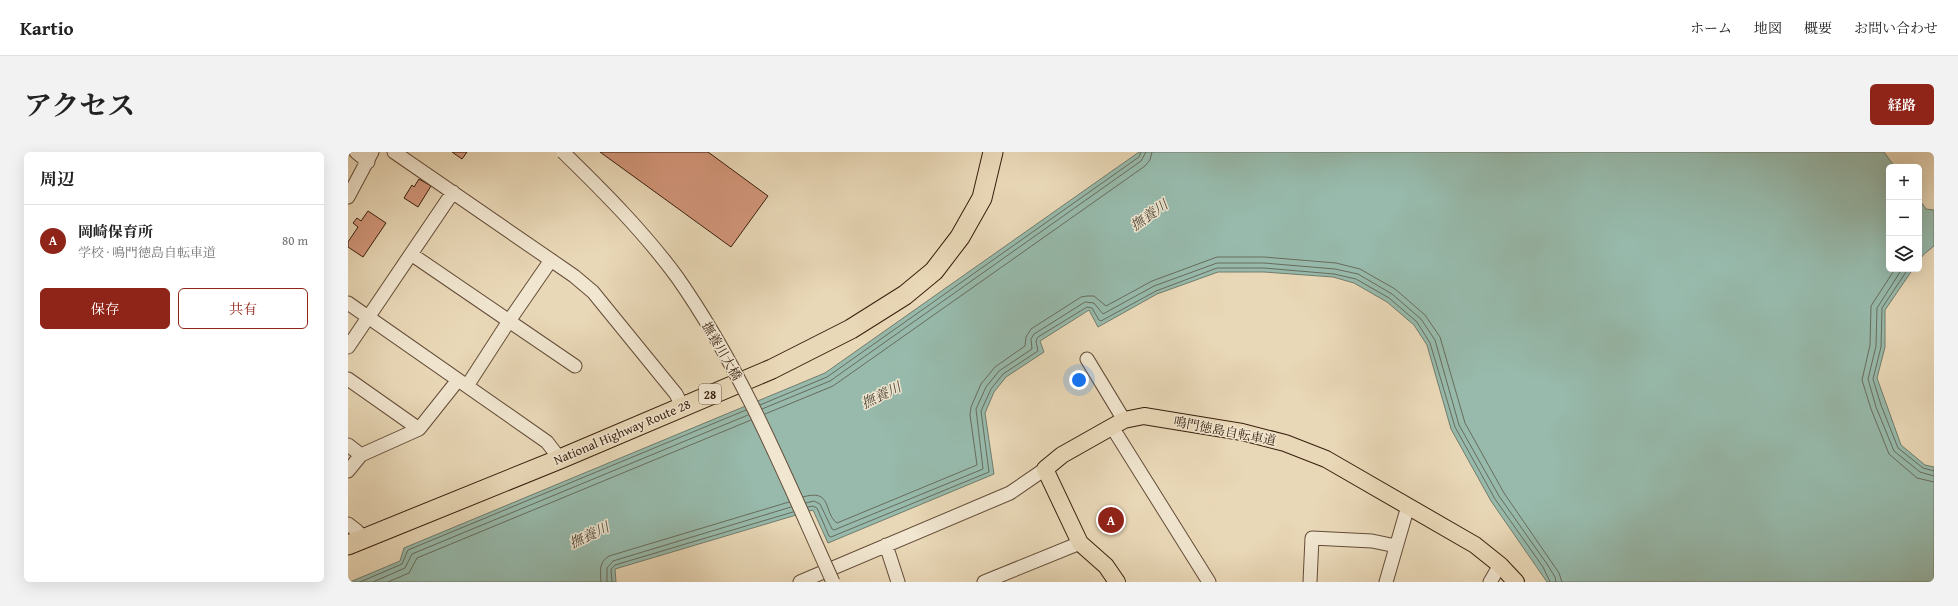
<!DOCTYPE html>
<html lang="ja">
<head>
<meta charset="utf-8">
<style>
  :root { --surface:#fff; --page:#f2f2f2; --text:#222; --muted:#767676; --line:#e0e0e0; --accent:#8f2418 }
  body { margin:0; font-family:"Gentium Book Plus","Noto Serif JP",serif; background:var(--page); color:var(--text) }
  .controls { position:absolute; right:12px; top:12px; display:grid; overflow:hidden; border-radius:6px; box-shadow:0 4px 16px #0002 }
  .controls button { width:36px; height:36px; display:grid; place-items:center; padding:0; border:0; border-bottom:1px solid var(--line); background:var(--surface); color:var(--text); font:20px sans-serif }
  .you { position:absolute; left:731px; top:228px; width:14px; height:14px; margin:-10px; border:3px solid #fff; border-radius:50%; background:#1a73e8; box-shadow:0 0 0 6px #1a73e833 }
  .badge { display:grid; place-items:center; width:26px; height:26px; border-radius:50%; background:var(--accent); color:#fff; font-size:13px; font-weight:700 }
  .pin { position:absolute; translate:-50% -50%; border:2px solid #fff; box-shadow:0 1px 4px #0006 }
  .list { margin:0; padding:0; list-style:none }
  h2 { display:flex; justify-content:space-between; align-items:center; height:52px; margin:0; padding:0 16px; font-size:17px }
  h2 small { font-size:13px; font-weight:400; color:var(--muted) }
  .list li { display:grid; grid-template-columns:26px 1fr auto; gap:12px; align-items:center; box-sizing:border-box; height:72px; padding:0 16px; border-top:1px solid var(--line) }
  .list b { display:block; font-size:15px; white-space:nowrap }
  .list p { margin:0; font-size:13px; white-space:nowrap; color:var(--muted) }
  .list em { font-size:13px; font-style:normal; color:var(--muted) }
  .actions { display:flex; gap:8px; padding:12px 16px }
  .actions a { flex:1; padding:9px 0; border:1px solid var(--accent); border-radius:6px; text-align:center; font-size:14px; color:var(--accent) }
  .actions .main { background:var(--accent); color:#fff }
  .icon { flex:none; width:22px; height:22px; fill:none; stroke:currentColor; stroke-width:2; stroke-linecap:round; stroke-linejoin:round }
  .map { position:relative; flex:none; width:1586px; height:430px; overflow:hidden; border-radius:6px }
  header { display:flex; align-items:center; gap:24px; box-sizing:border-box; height:56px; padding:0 20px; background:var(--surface); border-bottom:1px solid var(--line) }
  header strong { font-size:19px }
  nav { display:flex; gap:22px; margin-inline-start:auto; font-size:14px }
  .intro { display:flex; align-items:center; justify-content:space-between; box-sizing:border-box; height:96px; padding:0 24px }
  h1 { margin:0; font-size:28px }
  .button { padding:10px 18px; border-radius:6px; background:var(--accent); color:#fff; font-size:14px; font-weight:700 }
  main { display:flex; gap:24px; padding:0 24px }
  aside { flex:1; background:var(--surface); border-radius:6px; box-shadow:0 4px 16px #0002 }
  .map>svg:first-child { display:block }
</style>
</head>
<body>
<header>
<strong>Kartio</strong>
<nav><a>ホーム</a><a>地図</a><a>概要</a><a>お問い合わせ</a></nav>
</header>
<div class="intro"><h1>アクセス</h1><a class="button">経路</a></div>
<main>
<aside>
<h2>周辺<small></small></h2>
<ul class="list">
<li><span class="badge">A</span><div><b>岡崎保育所</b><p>学校 · 鳴門徳島自転車道</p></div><em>80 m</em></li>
</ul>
<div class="actions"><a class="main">保存</a><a>共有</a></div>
</aside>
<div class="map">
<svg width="1586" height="430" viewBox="0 0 1586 430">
  <rect width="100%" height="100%" fill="#e9d8b7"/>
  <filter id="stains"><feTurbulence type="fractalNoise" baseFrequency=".005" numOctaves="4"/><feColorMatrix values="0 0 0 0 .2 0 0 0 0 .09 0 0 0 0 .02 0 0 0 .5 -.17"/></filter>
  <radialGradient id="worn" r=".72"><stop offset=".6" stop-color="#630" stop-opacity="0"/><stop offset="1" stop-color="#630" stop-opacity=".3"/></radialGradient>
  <path fill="#97baac" stroke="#717c6c" d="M791 0H1536L1547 15H1541V117H1565L1537 158V195L1529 226 1553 293 1577 313 1586 315V430H1199L1143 349 1103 277 1079 193 1066 173 1039 150 1006 131 985 125 916 120H870L809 142 750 175 741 158 692 189 696 200 658 225 646 240 637 261 646 322 480 391 465 358 267 417 268 430H2L52 409 56 396 477 221Z
    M1571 47 1578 57 1586 58V94L1576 102 1571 109Z"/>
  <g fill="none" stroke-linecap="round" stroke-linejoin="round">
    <path stroke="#686c5c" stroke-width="1" d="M1547 117 1523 154 1522 193 1514 228 1523 257 1541 302 1569 326 1586 330
      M1554 117 1529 156 1528 194 1520 227 1528 255 1546 299 1572 320 1586 324
      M1560 117 1534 156 1533 195 1525 227 1533 253 1550 296 1575 316 1586 319
      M412 253 479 225 791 5 793 0
      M414 257 482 229 793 9 798 0
      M417 262 485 234 797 14 802 8 804 0
      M455 345C485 336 475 361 489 371L629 313 622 263 623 255 633 232 647 215 677 194 678 185 683 177 733 145 739 144H746L758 154 804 129 869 105H916L988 111 1012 117 1047 137 1077 163 1092 185 1117 271 1156 341 1211 421 1214 430
      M458 351 466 349 472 352 484 377 486 378 635 317 628 257 638 235 651 219 684 197 683 187 686 182 737 150 746 151 755 162 806 134 869 111H916L987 117 1010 122 1044 142 1073 167 1087 188 1111 273 1151 344 1199 412 1207 425 1208 430
      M460 355 465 354 469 356 481 384 483 385 641 320 633 259 643 237 655 222 690 199 688 189 690 185 739 155 744 156 751 168 753 169 808 139 869 116H916L986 122 1008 127 1041 146 1069 170 1082 191 1107 275 1147 347 1195 415 1202 430
      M12 430 54 412 60 398 398 258
      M25 430 57 416 64 402 400 263
      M40 430 61 421 69 406 403 268
      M253 430C252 419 251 410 261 404L441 350
      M259 430V416L265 409 443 355
      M264 430 263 417 267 413 445 360"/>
  </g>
  <path fill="#d2967a" stroke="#381e0d" d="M104 0H119L114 7Z
    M252 0H360L420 44 383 95Z
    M71 27 83 34 70 55 56 46 64 33 66 35Z
    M20 59 38 71 15 105 0 95V90L10 75 5 71 9 66 13 69Z"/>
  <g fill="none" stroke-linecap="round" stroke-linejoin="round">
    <defs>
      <path id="minor" d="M8 0 20 10
        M46 0 226 124 245 140 328 242 334 254
        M0 45 24 0
        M63 102 161 169 203 108
        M0 151 199 290 212 307
        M0 195 105 40
        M739 207 776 268
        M0 227 71 277 110 228
        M119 234 161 169 227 214
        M764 275 861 430
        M0 293 13 303
        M0 319 13 303 71 277
        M0 372 9 379 16 387
        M538 393 550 430
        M452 430 662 341 697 317
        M636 430 732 391
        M962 430 964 386 1024 389 1048 394
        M1038 430 1060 354
        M1142 430 1152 413"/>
      <path id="major" d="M769 430 758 414 732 391 697 317 714 303 776 268 796 264 894 280 937 291 978 307 1127 393 1152 413 1168 430"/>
      <path id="highway" d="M0 393 212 307 424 217 503 177 557 143 586 119 612 85 634 46 645 0"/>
    </defs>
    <use href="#minor" stroke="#644c38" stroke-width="15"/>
    <use href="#major" stroke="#381e0d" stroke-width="18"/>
    <use href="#highway" stroke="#381e0d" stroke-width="21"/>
    <use href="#minor" stroke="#f1e6d0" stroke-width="13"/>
    <use href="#major" stroke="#e9d8b7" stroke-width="16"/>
    <use href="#highway" stroke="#e9d8b7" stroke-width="19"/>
    <defs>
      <path id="minor-bridge" d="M215 0C255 39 296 80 329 125 395 219 438 326 485 430"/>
    </defs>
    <use href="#minor-bridge" stroke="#644c38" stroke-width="15" stroke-linecap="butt"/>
    <use href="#minor-bridge" stroke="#f1e6d0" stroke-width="13"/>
  </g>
  <g text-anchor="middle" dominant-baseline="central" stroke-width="3" stroke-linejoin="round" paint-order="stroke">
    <rect fill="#f1e6d0" stroke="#705a48" stroke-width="1" x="351" y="232" width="22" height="20" rx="3"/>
    <g font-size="12" font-weight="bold" fill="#381e0d">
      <text x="362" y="242">28</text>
    </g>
    <g font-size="13" fill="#381e0d" stroke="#f1e6d0">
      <text transform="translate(374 199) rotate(60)">撫養川大橋</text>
      <text transform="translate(877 279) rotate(11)">鳴門徳島自転車道</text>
      <text transform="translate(274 280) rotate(-23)">National Highway Route 28</text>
    </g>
    <g font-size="14" font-style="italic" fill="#544d3d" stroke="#f1e6d0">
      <text transform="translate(801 63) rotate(-35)">撫養川</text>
      <text transform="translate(533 243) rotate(-26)">撫養川</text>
      <text transform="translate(241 383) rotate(-25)">撫養川</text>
    </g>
  </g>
  <rect width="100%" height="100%" filter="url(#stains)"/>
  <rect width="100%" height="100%" fill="url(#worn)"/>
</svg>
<div class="controls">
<button>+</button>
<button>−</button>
<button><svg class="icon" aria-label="layers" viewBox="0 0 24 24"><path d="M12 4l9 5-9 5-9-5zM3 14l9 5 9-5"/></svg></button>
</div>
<div class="you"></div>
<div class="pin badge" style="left:763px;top:368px">A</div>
</div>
</main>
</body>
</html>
